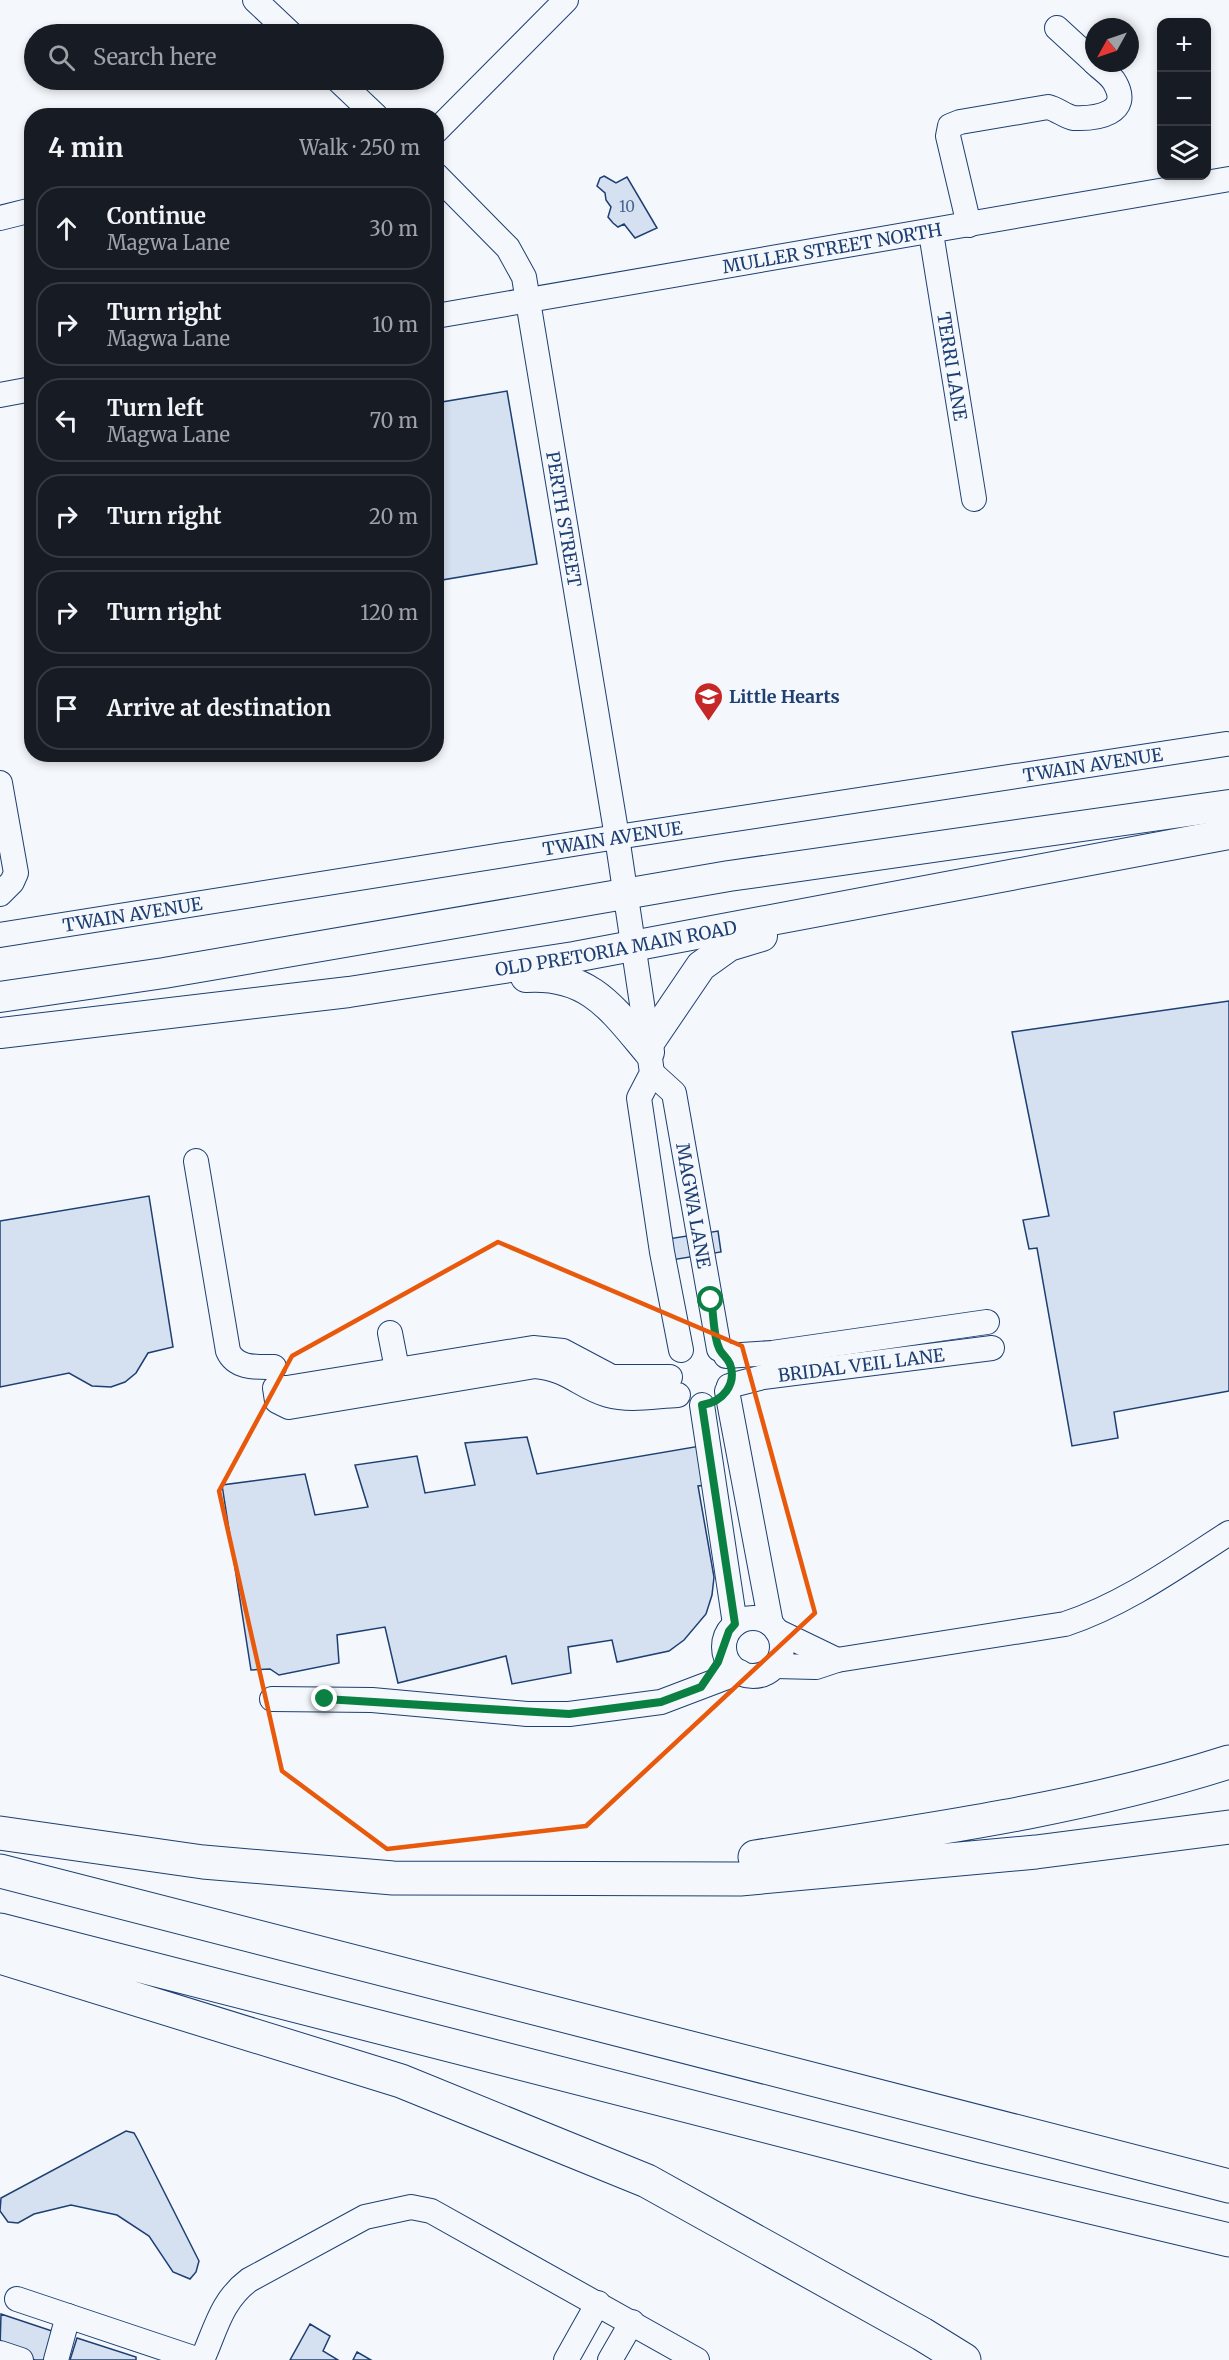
<!DOCTYPE html>
<html lang="en">
<head>
<meta charset="utf-8">
<style>
  :root { --surface:#171b24; --page:#242831; --text:#f1f3f6; --muted:#9ea1a6; --line:#363941 }
  body { margin:0; font-family:Merriweather,serif; background:var(--page); color:var(--text) }
  .controls { position:absolute; right:18px; top:18px; display:grid; overflow:hidden; border-radius:12px; box-shadow:0 3px 9px #0003 }
  .controls button { width:54px; height:54px; display:grid; place-items:center; padding:0; border:0; border-bottom:2px solid var(--line); background:var(--surface); color:var(--text); font:30px sans-serif }
  .compass { position:absolute; left:1085px; top:18px; width:54px; height:54px; border-radius:50%; background:var(--surface); box-shadow:0 3px 9px #0003; rotate:230deg }
  .stop { position:absolute; width:18px; height:18px; margin:-14px; border:4px solid #0b8043; border-radius:50%; background:#fff }
  .stop.end { background:#0b8043; border-color:#fff; box-shadow:0 2px 6px #0008 }
  .list { margin:0; padding:0; list-style:none }
  h2 { display:flex; justify-content:space-between; align-items:center; height:78px; margin:0; padding:0 24px; font-size:26px }
  h2 small { font-size:20px; font-weight:400; color:var(--muted) }
  .list li { display:grid; grid-template-columns:39px 1fr auto; gap:18px; align-items:center; box-sizing:border-box; height:84px; margin:0 12px 12px; padding:0 12px; border:2px solid var(--line); border-radius:24px }
  .list b { display:block; font-size:22px; white-space:nowrap }
  .list p { margin:0; font-size:20px; white-space:nowrap; color:var(--muted) }
  .list em { font-size:20px; font-style:normal; color:var(--muted) }
  .icon { flex:none; width:33px; height:33px; fill:none; stroke:currentColor; stroke-width:2; stroke-linecap:round; stroke-linejoin:round }
  .map { position:relative; flex:none; width:1229px; height:2360px; overflow:hidden }
  .search { position:absolute; background:var(--surface); box-shadow:0 3px 9px #0003; left:24px; top:24px; width:420px; height:66px; display:flex; align-items:center; gap:15px; box-sizing:border-box; padding:0 21px; border-radius:33px; color:var(--muted); font-size:22px }
  .panel { position:absolute; background:var(--surface); box-shadow:0 3px 9px #0003; left:24px; top:108px; width:420px; height:654px; border-radius:24px }
  .map>svg:first-child { display:block }
</style>
</head>
<body>
<div class="map">
<svg width="1229" height="2360" viewBox="0 0 1229 2360">
  <rect width="100%" height="100%" fill="#f4f7fb"/>
  <path fill="#d5e0f0" stroke="#1d3f73" stroke-width="1.5" d="M604 176 616 183 627 177 657 228 635 238 624 224 618 227 613 223 608 217 611 207 606 200 605 193 597 186 600 178Z
    M507 391 537 564 436 581V403Z
    M1229 1001V1391L1114 1412 1118 1438 1072 1446 1037 1248 1029 1249 1023 1220 1049 1216 1012 1032Z
    M149 1196 173 1347 148 1353 136 1373 125 1382 111 1387 92 1386 69 1373 0 1387V1221Z
    M718 1231 721 1252 653 1263 649 1242Z
    M527 1437 537 1474 700 1446 708 1485 698 1486 714 1577 712 1595 706 1614 684 1640 669 1651 617 1662 612 1640 568 1647 571 1673 512 1684 506 1656 398 1683 385 1627 337 1635 339 1663 279 1675 270 1669 251 1670 222 1485 305 1474 315 1515 368 1507 355 1465 417 1456 425 1493 475 1485 465 1443Z
    M126 2131 134 2133 138 2140 199 2261 196 2272 190 2279 173 2272 149 2236 117 2215 71 2205 34 2214 18 2223 8 2222 0 2211 1 2198Z
    M1 2314 55 2332 47 2360H35L0 2349Z
    M310 2324 330 2336 323 2351 338 2360H290Z
    M77 2338 136 2357V2360H70Z
    M357 2352 371 2360H353Z"/>
  <g fill="none" stroke-linecap="round" stroke-linejoin="round">
    <defs>
      <g id="minor">
        <path d="M255 0 291 34"/>
        <path d="M1057 28 1094 62"/>
        <path d="M338 80 376 116"/>
        <path d="M436 131 566 0"/>
        <path id="s1" d="M436 175 508 248 524 277 617 837 648 1044 652 1073 639 1098 662 1252 681 1350"/>
        <path d="M0 218 32 210"/>
        <path d="M969 225 948 136 950 126 960 122 1048 107C1057 109 1066 117 1074 118 1097 119 1132 113 1115 83 1111 75 1101 69 1095 63"/>
        <path id="s2" d="M931 233 974 499"/>
        <path id="s3" d="M436 316 1229 179"/>
        <path d="M0 395 32 389"/>
        <path d="M0 783 16 873 12 882 0 894"/>
        <path id="s4" d="M0 935 617 837 1226 744"/>
        <path id="s5" d="M652 1073 674 1093 719 1349"/>
        <path d="M196 1161 228 1351C236 1369 257 1367 274 1367"/>
        <path d="M390 1333 400 1384"/>
        <path d="M726 1356 772 1353 987 1322"/>
        <path d="M670 1377H612L563 1351 533 1348 287 1388H275L277 1401 289 1407 535 1366C569 1369 580 1387 608 1395 630 1401 655 1396 678 1395"/>
        <path id="s6" d="M729 1386 763 1377 992 1348"/>
        <path d="M727 1391 771 1624"/>
        <path d="M702 1405 735 1624"/>
        <circle cx="753" cy="1647" r="29"/>
        <path d="M777 1631 837 1660"/>
        <path d="M775 1666 816 1667 837 1660 1065 1624C1125 1604 1176 1567 1229 1533"/>
        <path d="M272 1699 372 1700 527 1714H569L661 1702 740 1672"/>
        <path d="M17 2299 199 2360"/>
        <path d="M0 2353 21 2360"/>
        <path d="M56 2360 68 2316"/>
        <path d="M202 2360C216 2329 221 2301 249 2280L365 2217 411 2207 431 2211 697 2360"/>
        <path d="M566 2360 598 2303"/>
        <path d="M610 2360 632 2322"/>
      </g>
      <g id="major">
        <path d="M526 977C589 973 612 1008 649 1052"/>
        <path d="M0 997 164 973 729 876 1229 805"/>
        <path id="s7" d="M0 1033 349 992 574 957 1229 834"/>
        <path d="M648 1044 701 966 729 946 762 936"/>
      </g>
      <path id="highway" d="M0 1833 203 1862 393 1878 740 1879 1036 1852 1229 1827
        M755 1857C913 1832 1076 1811 1229 1762
        M0 1871 1229 2186
        M0 1930 973 2179 1229 2240
        M0 1957 401 2081 647 2181 922 2334 964 2360"/>
    </defs>
    <use href="#minor" stroke="#1d3f73" stroke-width="26"/>
    <use href="#major" stroke="#1d3f73" stroke-width="32"/>
    <use href="#highway" stroke="#1d3f73" stroke-width="35"/>
    <use href="#minor" stroke="#f4f7fb" stroke-width="24"/>
    <use href="#major" stroke="#f4f7fb" stroke-width="30"/>
    <use href="#highway" stroke="#f4f7fb" stroke-width="33"/>
  </g>
  <g fill="none" stroke-linecap="round" stroke-linejoin="round">
    <path stroke="#0b8043" stroke-width="8" d="M325 1699 569 1714 661 1702 701 1687 718 1662 729 1631 735 1624 702 1405C723 1402 737 1384 730 1364 727 1357 721 1354 719 1348 713 1335 714 1315 711 1300"/>
  </g>
  <path fill="none" stroke="#e8590c" stroke-width="4.5" stroke-linejoin="round" d="M498 1242 742 1346 815 1613 586 1826 387 1849 282 1771 219 1491 292 1356Z"/>
  <defs>
    <symbol id="school-pin" viewBox="-11 -11 22 30"><path d="M0 17L-7.5 6A9.5 9.5 0 1 1 7.5 6Z" fill="#c62828" stroke="#f4f7fb"/><path d="M0-5L7-2L0 1L-7-2ZM-4 1L0 2.5L4 1V4Q0 6-4 4Z" fill="#fff"/></symbol>
  </defs>
  <g fill-rule="evenodd">
    <use href="#school-pin" x="692" y="680" width="33" height="45"/>
  </g>
  <g text-anchor="middle" dominant-baseline="central" stroke-width="4.5" stroke-linejoin="round" paint-order="stroke">
    <g font-size="15" fill="#4b6792">
      <text x="627" y="206">10</text>
    </g>
    <g font-size="18" fill="#1d3f73" stroke="#f4f7fb">
      <text stroke="none"><textPath href="#s3" startOffset="402">MULLER STREET NORTH</textPath></text>
      <text stroke="none"><textPath href="#s2" startOffset="135">TERRI LANE</textPath></text>
      <text stroke="none"><textPath href="#s1" startOffset="381">PERTH STREET</textPath></text>
      <text stroke="none"><textPath href="#s4" startOffset="1106">TWAIN AVENUE</textPath></text>
      <text stroke="none"><textPath href="#s4" startOffset="620">TWAIN AVENUE</textPath></text>
      <text stroke="none"><textPath href="#s4" startOffset="134">TWAIN AVENUE</textPath></text>
      <text stroke="none"><textPath href="#s7" startOffset="622">OLD PRETORIA MAIN ROAD</textPath></text>
      <text stroke="none"><textPath href="#s5" startOffset="144">MAGWA LANE</textPath></text>
      <text stroke="none"><textPath href="#s6" startOffset="134">BRIDAL VEIL LANE</textPath></text>
    </g>
    <g font-size="18" font-weight="bold" fill="#1d3f73" stroke="#f4f7fb" text-anchor="start">
      <text x="729" y="696">Little Hearts</text>
    </g>
  </g>
</svg>
<div class="controls">
<button>+</button>
<button>−</button>
<button><svg class="icon" aria-label="layers" viewBox="0 0 24 24"><path d="M12 4l9 5-9 5-9-5zM3 14l9 5 9-5"/></svg></button>
</div>
<svg class="compass" viewBox="-18 -18 36 36"><path d="M0-13l5 13h-10z" fill="#e53935"/><path d="M0 13l5-13h-10z" fill="#9ea1a6"/></svg>
<div class="stop" style="left:711px;top:1300px"></div>
<div class="stop end" style="left:325px;top:1699px"></div>
<div class="search"><svg class="icon" aria-label="search" viewBox="0 0 24 24"><circle cx="10" cy="10" r="6"/><path d="M15 15l6 6"/></svg>Search here</div>
<section class="panel">
<h2>4 min<small>Walk · 250 m</small></h2>
<ul class="list">
<li><svg class="icon" aria-label="ahead" viewBox="0 0 24 24"><path d="M12 20V5M6 11l6-6 6 6"/></svg><div><b>Continue</b><p>Magwa Lane</p></div><em>30 m</em></li>
<li><svg class="icon" aria-label="right" viewBox="0 0 24 24"><path d="M7 20v-9h11M14 6l5 5-5 5"/></svg><div><b>Turn right</b><p>Magwa Lane</p></div><em>10 m</em></li>
<li><svg class="icon" aria-label="left" viewBox="0 0 24 24"><path d="M17 20v-9H6M10 6l-5 5 5 5"/></svg><div><b>Turn left</b><p>Magwa Lane</p></div><em>70 m</em></li>
<li><svg class="icon" aria-label="right" viewBox="0 0 24 24"><path d="M7 20v-9h11M14 6l5 5-5 5"/></svg><div><b>Turn right</b></div><em>20 m</em></li>
<li><svg class="icon" aria-label="right" viewBox="0 0 24 24"><path d="M7 20v-9h11M14 6l5 5-5 5"/></svg><div><b>Turn right</b></div><em>120 m</em></li>
<li><svg class="icon" aria-label="arrive" viewBox="0 0 24 24"><path d="M6 21V4h12l-3 4 3 4H6"/></svg><div><b>Arrive at destination</b></div></li>
</ul>
</section>
</div>
</body>
</html>
